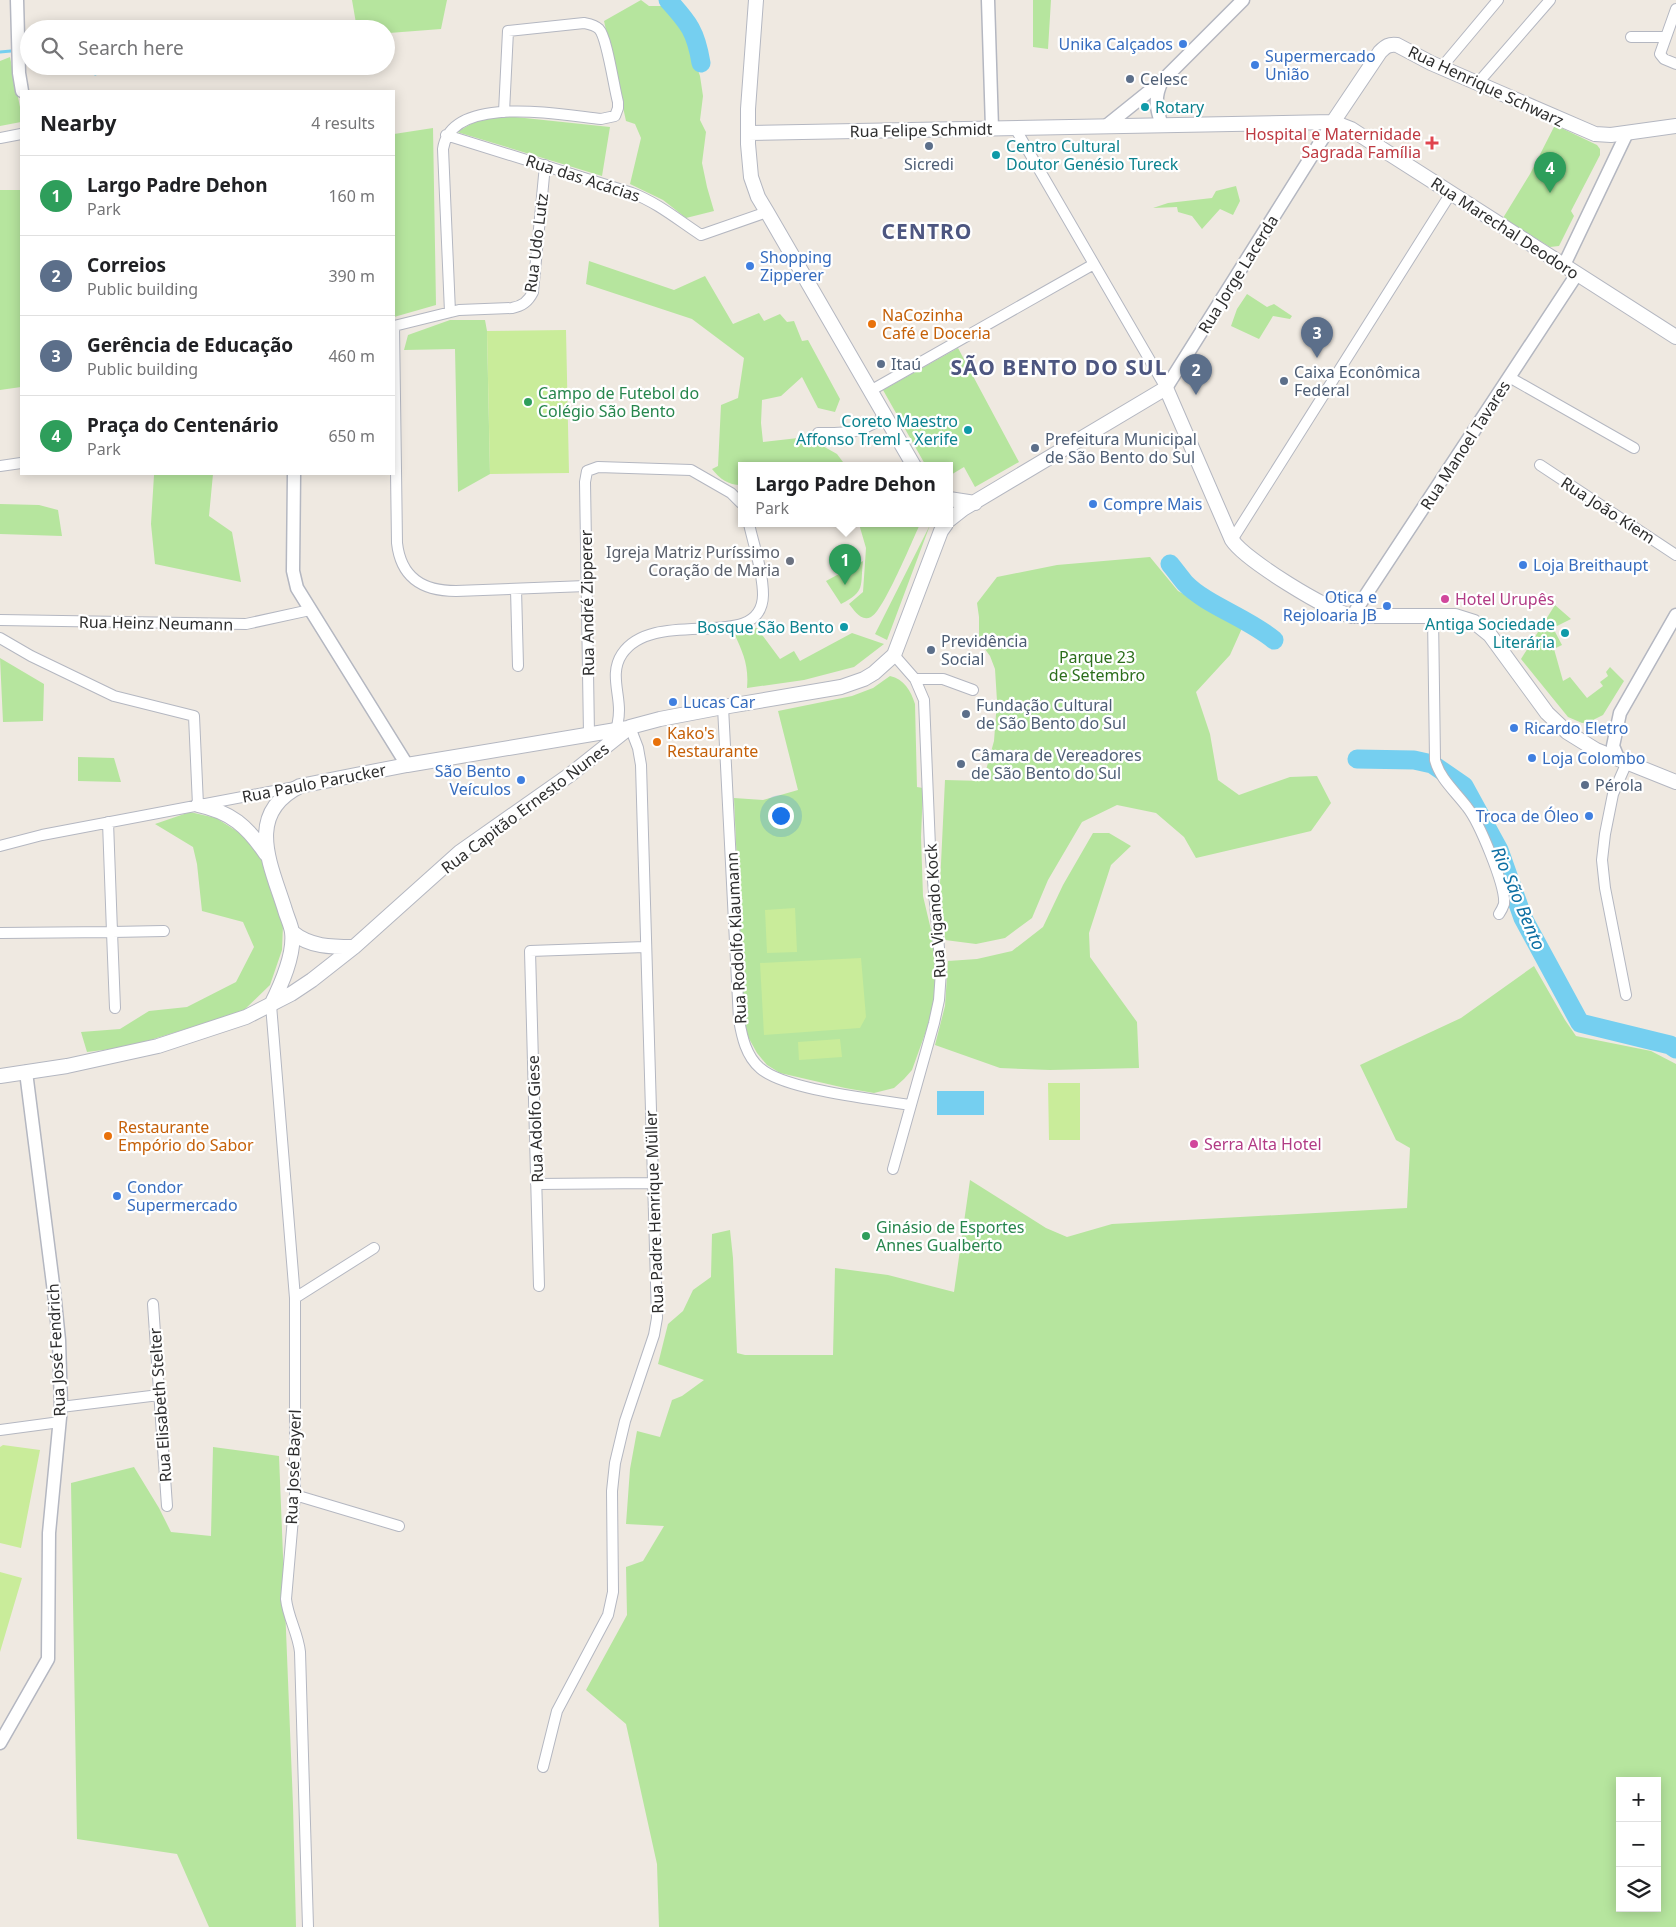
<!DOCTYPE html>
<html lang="en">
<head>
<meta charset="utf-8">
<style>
  :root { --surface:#fff; --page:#f2f2f2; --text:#202124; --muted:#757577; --line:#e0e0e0; --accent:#7c3aed }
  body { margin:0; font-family:"Noto Sans",sans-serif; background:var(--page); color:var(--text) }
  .controls { position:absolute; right:15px; bottom:15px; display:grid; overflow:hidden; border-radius:0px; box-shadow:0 2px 12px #0003 }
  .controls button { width:45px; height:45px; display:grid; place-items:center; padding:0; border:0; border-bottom:1px solid var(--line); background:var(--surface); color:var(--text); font:25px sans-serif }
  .you { position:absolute; left:780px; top:815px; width:18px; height:18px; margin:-12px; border:4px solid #fff; border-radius:50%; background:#1a73e8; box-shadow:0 0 0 8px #1a73e833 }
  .badge { display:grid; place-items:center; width:32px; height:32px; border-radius:50%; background:var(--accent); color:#fff; font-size:16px; font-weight:700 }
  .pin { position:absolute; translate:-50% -41px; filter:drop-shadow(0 1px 2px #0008) }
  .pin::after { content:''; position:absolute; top:26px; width:18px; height:15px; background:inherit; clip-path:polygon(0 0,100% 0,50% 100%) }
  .popup { position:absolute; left:738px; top:462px; width:215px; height:65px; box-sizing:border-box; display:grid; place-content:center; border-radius:0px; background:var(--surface); filter:drop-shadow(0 1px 4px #0005); font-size:16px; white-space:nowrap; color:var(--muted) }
  .popup b { font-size:19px; color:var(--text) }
  .popup::after { content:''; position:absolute; left:50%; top:100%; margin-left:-10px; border:10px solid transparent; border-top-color:var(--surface) }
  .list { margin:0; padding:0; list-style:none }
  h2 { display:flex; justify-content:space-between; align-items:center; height:65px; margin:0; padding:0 20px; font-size:21px }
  h2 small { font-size:16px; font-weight:400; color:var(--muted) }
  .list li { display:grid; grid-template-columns:32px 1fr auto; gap:15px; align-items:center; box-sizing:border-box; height:80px; padding:0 20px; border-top:1px solid var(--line) }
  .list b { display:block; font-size:19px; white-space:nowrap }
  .list p { margin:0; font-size:16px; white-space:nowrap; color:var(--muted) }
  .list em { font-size:16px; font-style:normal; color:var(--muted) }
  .icon { flex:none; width:28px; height:28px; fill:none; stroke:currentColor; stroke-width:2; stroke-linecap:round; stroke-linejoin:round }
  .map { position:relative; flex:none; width:1676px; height:1927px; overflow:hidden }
  .search { position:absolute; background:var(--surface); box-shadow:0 2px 12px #0003; left:20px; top:20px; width:375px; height:55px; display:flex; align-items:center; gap:12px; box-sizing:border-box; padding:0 18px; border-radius:28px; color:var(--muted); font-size:19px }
  .panel { position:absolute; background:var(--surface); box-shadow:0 2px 12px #0003; left:20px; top:90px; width:375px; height:385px; border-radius:0px }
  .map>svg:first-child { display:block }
</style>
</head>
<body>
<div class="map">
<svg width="1676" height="1927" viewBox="0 0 1676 1927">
  <rect width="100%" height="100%" fill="#efe9e1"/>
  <path fill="#b6e59e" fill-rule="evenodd" d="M352 0H447L441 29 389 33H386V29H357Z
    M641 0 649 6H663L683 27 700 76 703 96 700 120 706 132 702 163 707 187 714 211 686 218 663 200 630 184 641 138 635 124 626 121 604 21Z
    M1033 0H1051L1048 49 1033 47Z
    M10 57 21 112V122L0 126V61Z
    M506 116 610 127 602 176 457 132 478 120Z
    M1555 125 1597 145 1600 149V155L1571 211 1574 216 1559 246 1550 247 1503 218 1530 174Z
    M433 128 436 305 394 317V134Z
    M1236 186 1240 201 1233 215 1220 209 1202 229 1192 216 1178 212 1177 207 1153 208 1168 203 1212 198 1216 191Z
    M0 190H21V387L0 390Z
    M589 261 674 290 705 276 733 324 759 313 764 321 780 314 787 322 794 321 802 341 808 340 840 399 835 412 818 408 802 377 781 396 762 400 761 423 763 442 807 437 837 454 846 466H741V485C728 485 720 479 712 469L718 466 721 405 738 398 744 358 692 319 586 284Z
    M1247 294 1267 307 1274 304 1292 316 1290 319 1273 316 1259 339 1231 326 1237 309Z
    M450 320H485L487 331 490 474 458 492 455 349 404 350 408 335Z
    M958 348 1019 462 975 487 964 467 949 476V466H926L883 390Z
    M142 474H213L209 516 232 532 241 582 155 564 151 524 154 475Z
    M0 504 39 505 58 510 62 536 0 534Z
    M859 524H920C913 539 883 612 871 617 861 622 854 610 849 604L863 592 866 548Z
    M930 525 887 640 875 634Z
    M1150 557 1178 591 1243 626 1230 655 1196 692 1210 734 1218 780 1239 795 1290 777 1317 776 1331 803 1311 831 1196 858 1184 837 1156 813 1117 805 1082 822 1048 880 1032 918 1005 938 976 944 945 940 940 884 945 780 983 781 994 741 997 701 995 669 990 656 979 641V617L977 603 997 577 1057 565Z
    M863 561C860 587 866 591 841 604L826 581Z
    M1555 605 1571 619 1553 628 1562 645 1554 649 1563 681 1570 677 1587 698 1603 686 1600 682 1608 676 1606 672 1610 667 1624 681 1603 715 1589 722 1582 723 1568 717 1521 659Z
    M757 628 780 659 794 651 800 661 852 633 884 644 854 667 804 680 747 688C749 665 743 653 734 633Z
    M0 658 44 684 43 721 3 722Z
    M890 676C904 679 911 691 915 704L917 787 923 788 921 837 923 896 931 930 938 987 934 1009 912 1070 904 1079 894 1088 874 1093 845 1088 780 1073 767 1065 757 1053 747 1035 744 1020 734 798 763 800 798 790 778 711 852 696 873 688Z
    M78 757 114 758 121 782 78 781Z
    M190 812 216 818 243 835 261 858 271 892 283 925 282 950 270 985 242 1012 127 1047 87 1052 81 1032 120 1029 149 1011 187 1007 236 982 254 947 243 922 202 911 197 864 193 847 155 824Z
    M1093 833H1109L1131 846 1111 865 1089 933 1090 957 1137 1022 1139 1068 1050 1070 1000 1068 935 1045 945 1006 948 961 977 959 1012 951 1043 927 1063 885Z
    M1534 966 1565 1020 1576 1036 1651 1051 1676 1064V1927H659L657 1864 626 1724 586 1690 627 1615 626 1567 643 1561 664 1526 626 1524 630 1469 637 1431 660 1437 672 1400 682 1396 704 1380 658 1364 668 1324 683 1311 693 1290 711 1277 712 1234 730 1230 733 1258 737 1353 745 1355H833L835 1268 888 1275 954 1292 970 1180 1046 1228 1067 1237 1112 1224 1407 1208 1410 1148 1396 1140 1360 1065 1461 1018ZM1620 1781H1657V1908H1620Z
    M213 1447 279 1456 293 1805 296 1927H209L177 1854 77 1839 71 1483 134 1467 159 1508 171 1532 211 1536Z"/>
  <path fill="#c9ec9a" d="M566 330 569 473 490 474 487 331Z
    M795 908 797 952 767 953 765 910Z
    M861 958 866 1017 860 1028 764 1035 760 963Z
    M840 1039 842 1057 799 1060 798 1042Z
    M1048 1083H1080V1140H1049Z
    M3 1445 40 1450 21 1548 0 1543V1447Z
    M0 1572 22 1578 0 1652Z"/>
  <path fill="#75cff0" d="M937 1091H984V1115H937Z"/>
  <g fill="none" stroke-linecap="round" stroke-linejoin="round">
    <path stroke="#75cff0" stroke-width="3" d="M0 52 11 51
      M52 66C64 73 78 73 90 69L95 74 105 70 133 68"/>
    <path stroke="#75cff0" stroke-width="19" d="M668 0C689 23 696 32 701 63
      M1170 564C1175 570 1180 577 1185 583 1206 605 1248 618 1274 640
      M1357 759 1414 760 1432 764 1464 786 1499 850 1523 918 1580 1023 1670 1045 1676 1049"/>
    <defs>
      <path id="minor" d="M1676 9 1660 54 1664 59 1676 64
        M1631 37H1665
        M1441 68 1498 0
        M1477 84 1550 0
        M1015 128 1166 388
        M446 135 632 193C658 203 678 220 701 235L767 212
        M0 138 21 134
        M545 165 533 292C528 302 522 306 512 308L459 310 394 326 397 543C401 578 423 591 456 591L586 586
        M450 312 443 149C451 93 562 115 601 119L615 116 618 108V102C614 88 607 37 599 29 595 25 589 24 584 23L508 31 504 112
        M1509 377 1634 448
        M870 391 1094 264
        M818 433C851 433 857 434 885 417
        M1540 465 1676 555
        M0 466 21 463
        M1232 540 1451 193
        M516 589 518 666
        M1433 616 1435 760C1440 779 1455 791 1467 807 1479 822 1506 886 1504 904 1503 907 1501 911 1499 914
        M0 620 246 624 310 610
        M0 638 31 656 114 696 194 716 198 805
        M915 679H943L973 690
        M723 707 739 1020C742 1037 746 1056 760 1068 784 1090 875 1099 910 1105
        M589 734 585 482 587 471 598 467 691 470 731 493 741 503
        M614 736C617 728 619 719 619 710 619 691 610 672 622 654 655 605 762 655 763 595 763 572 754 546 749 524
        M0 846 42 835 295 787
        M0 933 112 932 108 822
        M1626 995 1605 888 1602 860 1605 834 1613 794 1627 762
        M271 1005 295 1298V1495L286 1599C288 1618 298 1633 300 1652L308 1927
        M115 1008 112 932 164 931
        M893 1169 934 1023 939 1000 941 971 930 847 924 700 915 679 894 655
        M536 1184 653 1183
        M539 1286 530 951 645 947
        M295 1298 374 1248
        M153 1304 167 1506
        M61 1407 159 1395
        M0 1430 60 1422
        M295 1495 399 1526
        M543 1767 557 1711 608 1615 613 1592 612 1491 615 1463 625 1421 654 1335 657 1318 641 765 638 748 630 727"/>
      <path id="tertiary" d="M17 0 19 73 22 91
        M988 0 992 128
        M1162 81C1154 97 1156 109 1162 125
        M1106 126 1162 81 1243 0
        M1564 265 1627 133
        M1166 388 1333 122
        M294 474 293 571 297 588 407 765
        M1352 616 1577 274
        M1618 758 1613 746 1620 713 1676 615
        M0 1743 48 1659 49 1533 61 1407 59 1340 54 1292 26 1072"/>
      <path id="secondary" d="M756 0 748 109V144L751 177 758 197 767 212 914 466
        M1333 122 1380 52C1386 46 1389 44 1397 45L1431 63 1595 134 1611 135 1676 126
        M748 133 1333 122 1351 129 1368 140 1676 337
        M949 499 975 503
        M949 520 963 509 1166 388 1232 540C1245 560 1328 611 1352 616H1455L1474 622 1490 635 1547 713 1567 732 1596 750 1676 782
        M198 805C231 812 247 826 266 854
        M292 932C310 947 331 947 354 947
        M271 1005C281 985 295 955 292 932 291 925 287 917 285 910 271 865 244 814 300 786L407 765 628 728
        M0 1076 67 1066 158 1046 246 1017 291 994 312 980 354 947 460 852 571 774 630 727 660 719 723 707 841 687 864 679 874 673 894 655 941 531 946 524"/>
    </defs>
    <use href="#minor" stroke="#b4b7c1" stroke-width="12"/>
    <use href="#tertiary" stroke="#b4b7c1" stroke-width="15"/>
    <use href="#secondary" stroke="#b4b7c1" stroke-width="16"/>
    <use href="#minor" stroke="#fff" stroke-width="10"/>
    <use href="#tertiary" stroke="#fff" stroke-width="12"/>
    <use href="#secondary" stroke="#fff" stroke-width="14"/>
  </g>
  <g fill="#3f7fe0" stroke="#fff" stroke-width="2">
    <circle cx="1183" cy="44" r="5"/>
    <circle cx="1255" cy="65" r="5"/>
    <circle cx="750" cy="266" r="5"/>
    <circle cx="1093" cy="504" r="5"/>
    <circle cx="1523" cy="565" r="5"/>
    <circle cx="1387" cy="606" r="5"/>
    <circle cx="673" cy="702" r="5"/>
    <circle cx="1514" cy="728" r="5"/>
    <circle cx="1532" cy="758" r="5"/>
    <circle cx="521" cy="780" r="5"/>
    <circle cx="1589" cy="816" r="5"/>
    <circle cx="117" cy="1196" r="5"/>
  </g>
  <g fill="#5c6f8a" stroke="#fff" stroke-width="2">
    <circle cx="1130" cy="79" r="5"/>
    <circle cx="929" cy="146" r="5"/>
    <circle cx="881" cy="364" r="5"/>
    <circle cx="1284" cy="381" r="5"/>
    <circle cx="1035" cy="448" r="5"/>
    <circle cx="931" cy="650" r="5"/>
    <circle cx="966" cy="714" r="5"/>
    <circle cx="961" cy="764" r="5"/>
    <circle cx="1585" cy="785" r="5"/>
  </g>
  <g fill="#0f9aa8" stroke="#fff" stroke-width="2">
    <circle cx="1145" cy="107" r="5"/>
    <circle cx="996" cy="155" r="5"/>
    <circle cx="968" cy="430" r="5"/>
    <circle cx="844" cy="627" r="5"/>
    <circle cx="1565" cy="633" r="5"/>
  </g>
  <path fill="#e0444e" stroke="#fff" stroke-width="2" d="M1429.5 135.5h5v5h5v5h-5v5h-5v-5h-5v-5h5z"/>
  <g fill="#e8710a" stroke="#fff" stroke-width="2">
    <circle cx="872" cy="324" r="5"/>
    <circle cx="657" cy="742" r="5"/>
    <circle cx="108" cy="1136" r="5"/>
  </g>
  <g fill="#2e9e5b" stroke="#fff" stroke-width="2">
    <circle cx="528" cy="402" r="5"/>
    <circle cx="866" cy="1236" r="5"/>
  </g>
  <circle fill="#6b7280" stroke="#fff" stroke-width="2" cx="790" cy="561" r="5"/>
  <g fill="#d1479c" stroke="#fff" stroke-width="2">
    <circle cx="1445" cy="599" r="5"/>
    <circle cx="1194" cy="1144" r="5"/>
  </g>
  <g text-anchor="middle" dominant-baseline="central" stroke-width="4.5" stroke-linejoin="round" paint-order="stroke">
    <g font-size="16" fill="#366cbe" stroke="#fff" text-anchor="start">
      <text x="1173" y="44" text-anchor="end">Unika Calçados</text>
      <text x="1265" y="56">Supermercado<tspan x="1265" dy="18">União</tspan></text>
      <text x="760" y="257">Shopping<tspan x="760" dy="18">Zipperer</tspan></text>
      <text x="1103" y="504">Compre Mais</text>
      <text x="1533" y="565">Loja Breithaupt</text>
      <text x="1377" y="597" text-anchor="end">Otica e<tspan x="1377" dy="18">Rejoloaria JB</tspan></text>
      <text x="683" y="702">Lucas Car</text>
      <text x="1524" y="728">Ricardo Eletro</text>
      <text x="1542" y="758">Loja Colombo</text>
      <text x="511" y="771" text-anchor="end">São Bento<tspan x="511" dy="18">Veículos</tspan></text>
      <text x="1579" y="816" text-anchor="end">Troca de Óleo</text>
      <text x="127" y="1187">Condor<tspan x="127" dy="18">Supermercado</tspan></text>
    </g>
    <g font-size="16" fill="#4e5e75" stroke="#fff" text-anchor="start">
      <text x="1140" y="79">Celesc</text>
      <text x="929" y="164" text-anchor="middle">Sicredi</text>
      <text x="891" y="364">Itaú</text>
      <text x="1294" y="372">Caixa Econômica<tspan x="1294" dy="18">Federal</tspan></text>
      <text x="1045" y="439">Prefeitura Municipal<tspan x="1045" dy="18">de São Bento do Sul</tspan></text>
      <text x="941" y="641">Previdência<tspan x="941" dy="18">Social</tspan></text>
      <text x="976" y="705">Fundação Cultural<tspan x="976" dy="18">de São Bento do Sul</tspan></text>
      <text x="971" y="755">Câmara de Vereadores<tspan x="971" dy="18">de São Bento do Sul</tspan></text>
      <text x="1595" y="785">Pérola</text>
    </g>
    <g font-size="16" fill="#2e2e2e" stroke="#fff">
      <text transform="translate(1486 86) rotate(25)">Rua Henrique Schwarz</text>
      <text transform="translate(921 130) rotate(-1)">Rua Felipe Schmidt</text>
      <text transform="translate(583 178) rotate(18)">Rua das Acácias</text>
      <text transform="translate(1505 228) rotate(33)">Rua Marechal Deodoro</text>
      <text transform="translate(536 243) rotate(-83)">Rua Udo Lutz</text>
      <text transform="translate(1238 274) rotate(-58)">Rua Jorge Lacerda</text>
      <text transform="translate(1465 445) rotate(-57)">Rua Manoel Tavares</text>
      <text transform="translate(1608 510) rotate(33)">Rua João Kiem</text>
      <text transform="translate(587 603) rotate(-91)">Rua André Zipperer</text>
      <text transform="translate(156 623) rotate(1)">Rua Heinz Neumann</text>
      <text transform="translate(314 783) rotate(-11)">Rua Paulo Parucker</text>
      <text transform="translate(525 808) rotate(-37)">Rua Capitão Ernesto Nunes</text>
      <text transform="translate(935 911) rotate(-94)">Rua Vigando Kock</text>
      <text transform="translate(736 938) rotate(-93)">Rua Rodolfo Klaumann</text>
      <text transform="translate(535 1119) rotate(-92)">Rua Adolfo Giese</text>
      <text transform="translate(654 1212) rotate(-92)">Rua Padre Henrique Müller</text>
      <text transform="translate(56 1350) rotate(-93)">Rua José Fendrich</text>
      <text transform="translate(160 1405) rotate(-94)">Rua Elisabeth Stelter</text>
      <text transform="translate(293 1467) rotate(-88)">Rua José Bayerl</text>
    </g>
    <g font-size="16" fill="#0d838f" stroke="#fff" text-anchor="end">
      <text x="1155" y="107" text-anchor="start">Rotary</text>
      <text x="1006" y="146" text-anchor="start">Centro Cultural<tspan x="1006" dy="18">Doutor Genésio Tureck</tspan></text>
      <text x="958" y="421">Coreto Maestro<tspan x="958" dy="18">Affonso Treml - Xerife</tspan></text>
      <text x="1555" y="624">Antiga Sociedade<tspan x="1555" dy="18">Literária</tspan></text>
      <text x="834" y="627">Bosque São Bento</text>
    </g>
    <g font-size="16" fill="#be3a42" stroke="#fff" text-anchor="end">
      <text x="1421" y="134">Hospital e Maternidade<tspan x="1421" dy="18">Sagrada Família</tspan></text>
    </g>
    <g font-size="16" fill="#c56008" stroke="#fff" text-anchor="start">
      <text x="882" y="315">NaCozinha<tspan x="882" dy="18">Café e Doceria</tspan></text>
      <text x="667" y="733">Kako's<tspan x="667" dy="18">Restaurante</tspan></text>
      <text x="118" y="1127">Restaurante<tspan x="118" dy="18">Empório do Sabor</tspan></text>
    </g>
    <g font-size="16" fill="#27864d" stroke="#fff" text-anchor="start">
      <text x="538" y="393">Campo de Futebol do<tspan x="538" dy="18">Colégio São Bento</tspan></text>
      <text x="876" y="1227">Ginásio de Esportes<tspan x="876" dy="18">Annes Gualberto</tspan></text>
    </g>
    <g font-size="16" fill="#5b616d" stroke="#fff" text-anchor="end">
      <text x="780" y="552">Igreja Matriz Puríssimo<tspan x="780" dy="18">Coração de Maria</tspan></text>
    </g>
    <g font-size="16" fill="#b23c85" stroke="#fff" text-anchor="start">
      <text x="1455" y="599">Hotel Urupês</text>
      <text x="1204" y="1144">Serra Alta Hotel</text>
    </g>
    <g font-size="16" fill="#2c6e1b" stroke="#fff">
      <text x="1097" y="657">Parque 23<tspan x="1097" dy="18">de Setembro</tspan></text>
    </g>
    <g font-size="18" font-style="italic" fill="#0d6fa3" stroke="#fff">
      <text transform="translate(1519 898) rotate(67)">Rio São Bento</text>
    </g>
    <g font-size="21" font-weight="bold" letter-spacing="1" fill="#4d5680" stroke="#fff">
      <text x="927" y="231">CENTRO</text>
      <text x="1059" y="367">SÃO BENTO DO SUL</text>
    </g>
  </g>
</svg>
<div class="controls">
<button>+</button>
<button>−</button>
<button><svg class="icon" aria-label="layers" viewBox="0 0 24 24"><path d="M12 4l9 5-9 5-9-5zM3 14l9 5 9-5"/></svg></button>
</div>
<div class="you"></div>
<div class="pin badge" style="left:845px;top:585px;background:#2e9e5b">1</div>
<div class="popup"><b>Largo Padre Dehon</b>Park</div>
<div class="pin badge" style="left:1196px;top:395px;background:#5c6f8a">2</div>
<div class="pin badge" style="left:1317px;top:358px;background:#5c6f8a">3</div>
<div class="pin badge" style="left:1550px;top:193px;background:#2e9e5b">4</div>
<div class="search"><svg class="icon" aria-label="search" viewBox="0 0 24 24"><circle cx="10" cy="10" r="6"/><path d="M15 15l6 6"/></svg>Search here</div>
<section class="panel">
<h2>Nearby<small>4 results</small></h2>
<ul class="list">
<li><span class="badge" style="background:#2e9e5b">1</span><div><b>Largo Padre Dehon</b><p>Park</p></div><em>160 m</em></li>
<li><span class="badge" style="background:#5c6f8a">2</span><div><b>Correios</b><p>Public building</p></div><em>390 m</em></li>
<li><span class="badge" style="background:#5c6f8a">3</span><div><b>Gerência de Educação</b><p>Public building</p></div><em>460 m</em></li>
<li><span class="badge" style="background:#2e9e5b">4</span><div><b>Praça do Centenário</b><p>Park</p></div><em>650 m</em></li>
</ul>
</section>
</div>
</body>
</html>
